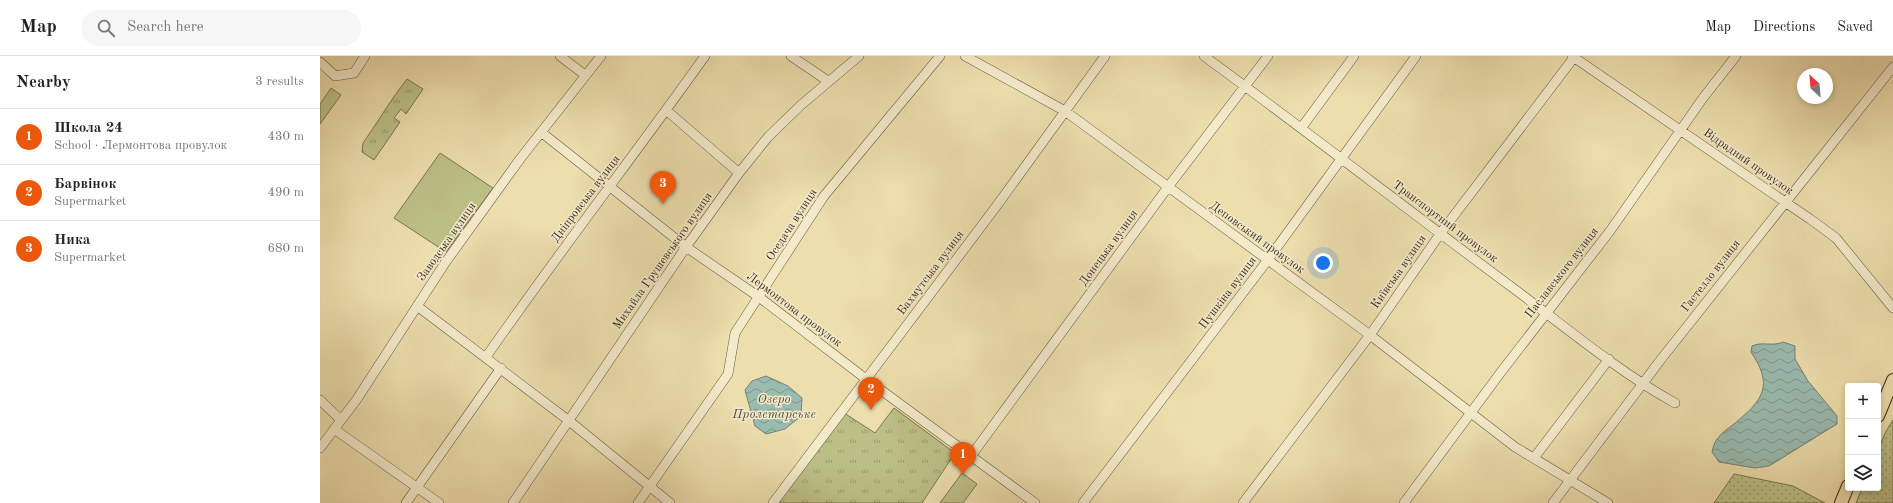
<!DOCTYPE html>
<html lang="en">
<head>
<meta charset="utf-8">
<style>
  :root { --surface:#fff; --page:#f6f6f6; --text:#222; --muted:#767676; --line:#e0e0e0; --accent:#ea580c }
  body { margin:0; font-family:"Old Standard TT",serif; background:var(--page); color:var(--text) }
  .controls { position:absolute; right:12px; bottom:12px; display:grid; overflow:hidden; border-radius:4px; box-shadow:0 2px 6px #0003 }
  .controls button { width:36px; height:36px; display:grid; place-items:center; padding:0; border:0; border-bottom:1px solid var(--line); background:var(--surface); color:var(--text); font:20px sans-serif }
  .compass { position:absolute; left:1477px; top:12px; width:36px; height:36px; border-radius:50%; background:var(--surface); box-shadow:0 2px 6px #0003; rotate:334deg }
  .you { position:absolute; left:1003px; top:207px; width:14px; height:14px; margin:-10px; border:3px solid #fff; border-radius:50%; background:#1a73e8; box-shadow:0 0 0 6px #1a73e833 }
  .badge { display:grid; place-items:center; width:26px; height:26px; border-radius:50%; background:var(--accent); color:#fff; font-size:13px; font-weight:700 }
  .pin { position:absolute; translate:-50% -33px; filter:drop-shadow(0 1px 2px #0008) }
  .pin::after { content:''; position:absolute; top:21px; width:14px; height:12px; background:inherit; clip-path:polygon(0 0,100% 0,50% 100%) }
  .list { margin:0; padding:0; list-style:none }
  h2 { display:flex; justify-content:space-between; align-items:center; height:52px; margin:0; padding:0 16px; font-size:17px }
  h2 small { font-size:13px; font-weight:400; color:var(--muted) }
  .list li { display:grid; grid-template-columns:26px 1fr auto; gap:12px; align-items:center; box-sizing:border-box; height:56px; padding:0 16px; border-top:1px solid var(--line) }
  .list b { display:block; font-size:15px; white-space:nowrap }
  .list p { margin:0; font-size:13px; white-space:nowrap; color:var(--muted) }
  .list em { font-size:13px; font-style:normal; color:var(--muted) }
  .icon { flex:none; width:22px; height:22px; fill:none; stroke:currentColor; stroke-width:2; stroke-linecap:round; stroke-linejoin:round }
  .map { position:relative; flex:none; width:1573px; height:447px; overflow:hidden }
  header { display:flex; align-items:center; gap:24px; box-sizing:border-box; height:56px; padding:0 20px; background:var(--surface); border-bottom:1px solid var(--line) }
  header strong { font-size:19px }
  nav { display:flex; gap:22px; margin-inline-start:auto; font-size:14px }
  .search { width:280px; height:36px; background:var(--page); display:flex; align-items:center; gap:10px; box-sizing:border-box; padding:0 14px; border-radius:22px; color:var(--muted); font-size:15px }
  main { display:flex }
  aside { flex:1; background:var(--surface) }
  .map>svg:first-child { display:block }
</style>
</head>
<body>
<header>
<strong>Map</strong>
<div class="search"><svg class="icon" aria-label="search" viewBox="0 0 24 24"><circle cx="10" cy="10" r="6"/><path d="M15 15l6 6"/></svg>Search here</div>
<nav><a>Map</a><a>Directions</a><a>Saved</a></nav>
</header>
<main>
<aside>
<h2>Nearby<small>3 results</small></h2>
<ul class="list">
<li><span class="badge">1</span><div><b>Школа 24</b><p>School · Лермонтова провулок</p></div><em>430 m</em></li>
<li><span class="badge">2</span><div><b>Барвінок</b><p>Supermarket</p></div><em>490 m</em></li>
<li><span class="badge">3</span><div><b>Ника</b><p>Supermarket</p></div><em>680 m</em></li>
</ul>
</aside>
<div class="map">
<svg width="1573" height="447" viewBox="0 0 1573 447">
  <defs>
    <pattern id="park-tufts" width="24" height="20" patternUnits="userSpaceOnUse"><rect width="24" height="20" fill="#bcc087"/><path d="M3 7l-1-3M5 7V3M7 7l1-3M15 17l-1-3M17 17v-4M19 17l1-3" fill="none" stroke="#9a9c6e"/></pattern>
    <pattern id="garden-dots" width="8" height="8" patternUnits="userSpaceOnUse"><rect width="8" height="8" fill="#bcc087"/><path d="M2 2h.1M6 6h.1" fill="none" stroke="#9a9c6e" stroke-width="1.8" stroke-linecap="round"/></pattern>
    <pattern id="water-waves" width="16" height="10" patternUnits="userSpaceOnUse"><rect width="16" height="10" fill="#9abbb0"/><path d="M0 5q4-4 8 0t8 0" fill="none" stroke="#7f988f"/></pattern>
  </defs>
  <rect width="100%" height="100%" fill="#eddead"/>
  <filter id="stains"><feTurbulence type="fractalNoise" baseFrequency=".005" numOctaves="4"/><feColorMatrix values="0 0 0 0 .2 0 0 0 0 .09 0 0 0 0 .02 0 0 0 .5 -.17"/></filter>
  <radialGradient id="worn" r=".72"><stop offset=".6" stop-color="#630" stop-opacity="0"/><stop offset="1" stop-color="#630" stop-opacity=".3"/></radialGradient>
  <path fill="#bcc087" stroke="#7b7653" d="M11 32 21 39 0 68V48Z
    M120 97 173 132 126 196 74 162Z
    M642 417 657 428 643 447H620Z"/>
  <path fill="url(#park-tufts)" stroke="#7b7653" d="M87 23 103 33 86 58 81 53 74 62 80 66 54 104 42 96 43 87C58 66 71 43 87 23Z
    M574 352 635 397 602 447H455L521 355 555 377Z"/>
  <path fill="url(#garden-dots)" stroke="#7b7653" d="M1573 364V447H1536L1542 432H1558C1558 401 1555 391 1573 364Z
    M1414 418 1473 430 1505 447H1394Z"/>
  <path fill="url(#water-waves)" stroke="#748276" d="M1463 286 1475 290V303L1488 325 1517 360V368L1449 410 1435 412 1399 406 1392 396C1393 391 1395 385 1398 382 1402 376 1409 372 1414 368 1443 344 1454 330 1431 296L1432 290C1443 285 1452 291 1463 286Z
    M446 320 468 330 482 342 481 360 465 373 446 378 435 370 425 334 432 325Z"/>
  <g fill="none" stroke-linecap="round" stroke-linejoin="round">
    <defs>
      <path id="minor" d="M240 0 265 19
        M471 0 508 25
        M645 0 745 55 1050 279 1195 391 1288 447
        M884 0C988 76 1089 155 1193 232 1244 270 1299 316 1355 347
        M1252 0 1490 163 1516 182 1573 252
        M0 6 15 20 34 17 45 0
        M346 54 419 117
        M982 71 1034 0
        M221 76 366 191 439 241 546 323 715 447
        M97 250 248 364 350 447
        M166 301C237 199 313 101 385 0
        M0 344 21 364
        M14 373 119 447
        M0 392 37 343 125 207 200 103 281 0
        M651 400 848 131 948 0
        M1214 402 1289 303
        M86 447 181 312
        M193 447 366 191 419 117 448 81 481 49 539 0
        M318 447 408 318 415 277 504 140 620 0
        M453 447 678 148 785 0
        M763 447 947 205 1096 0
        M923 447 1050 279 1120 178 1255 0
        M1084 447 1181 316 1290 175 1383 42 1416 0
        M1233 447 1342 302 1573 11"/>
      <path id="major" d="M1558 360 1573 324
        M1521 447 1528 430"/>
    </defs>
    <use href="#minor" stroke="#675842" stroke-width="10"/>
    <use href="#major" stroke="#3a2c1f" stroke-width="14"/>
    <use href="#minor" stroke="#f3eaca" stroke-width="9"/>
    <use href="#major" stroke="#eddead" stroke-width="12"/>
  </g>
  <g text-anchor="middle" dominant-baseline="central" stroke-width="3" stroke-linejoin="round" paint-order="stroke">
    <g font-size="12" fill="#3a2c1f" stroke="#f3eaca">
      <text transform="translate(1428 106) rotate(35)">Відрадний провулок</text>
      <text transform="translate(266 143) rotate(-53)">Дніпровська вулиця</text>
      <text transform="translate(1125 166) rotate(37)">Транспортний провулок</text>
      <text transform="translate(472 169) rotate(-57)">Оседача вулиця</text>
      <text transform="translate(937 182) rotate(36)">Деповський провулок</text>
      <text transform="translate(127 186) rotate(-55)">Заводська вулиця</text>
      <text transform="translate(789 192) rotate(-54)">Донецька вулиця</text>
      <text transform="translate(343 205) rotate(-55)">Михайла Грушевського вулиця</text>
      <text transform="translate(1079 216) rotate(-55)">Київська вулиця</text>
      <text transform="translate(611 217) rotate(-53)">Бахмутська вулиця</text>
      <text transform="translate(1242 217) rotate(-52)">Паславського вулиця</text>
      <text transform="translate(1391 220) rotate(-52)">Гастелло вулиця</text>
      <text transform="translate(908 237) rotate(-53)">Пушкіна вулиця</text>
      <text transform="translate(474 254) rotate(37)">Лермонтова провулок</text>
    </g>
    <g font-size="13" font-style="italic" fill="#525043" stroke="#f3eaca">
      <text x="454" y="343">Озеро<tspan x="454" dy="15">Пролетарське</tspan></text>
    </g>
  </g>
  <rect width="100%" height="100%" filter="url(#stains)"/>
  <rect width="100%" height="100%" fill="url(#worn)"/>
</svg>
<div class="controls">
<button>+</button>
<button>−</button>
<button><svg class="icon" aria-label="layers" viewBox="0 0 24 24"><path d="M12 4l9 5-9 5-9-5zM3 14l9 5 9-5"/></svg></button>
</div>
<svg class="compass" viewBox="-18 -18 36 36"><path d="M0-13l5 13h-10z" fill="#e53935"/><path d="M0 13l5-13h-10z" fill="#767676"/></svg>
<div class="you"></div>
<div class="pin badge" style="left:643px;top:419px">1</div>
<div class="pin badge" style="left:551px;top:354px">2</div>
<div class="pin badge" style="left:343px;top:148px">3</div>
</div>
</main>
</body>
</html>
